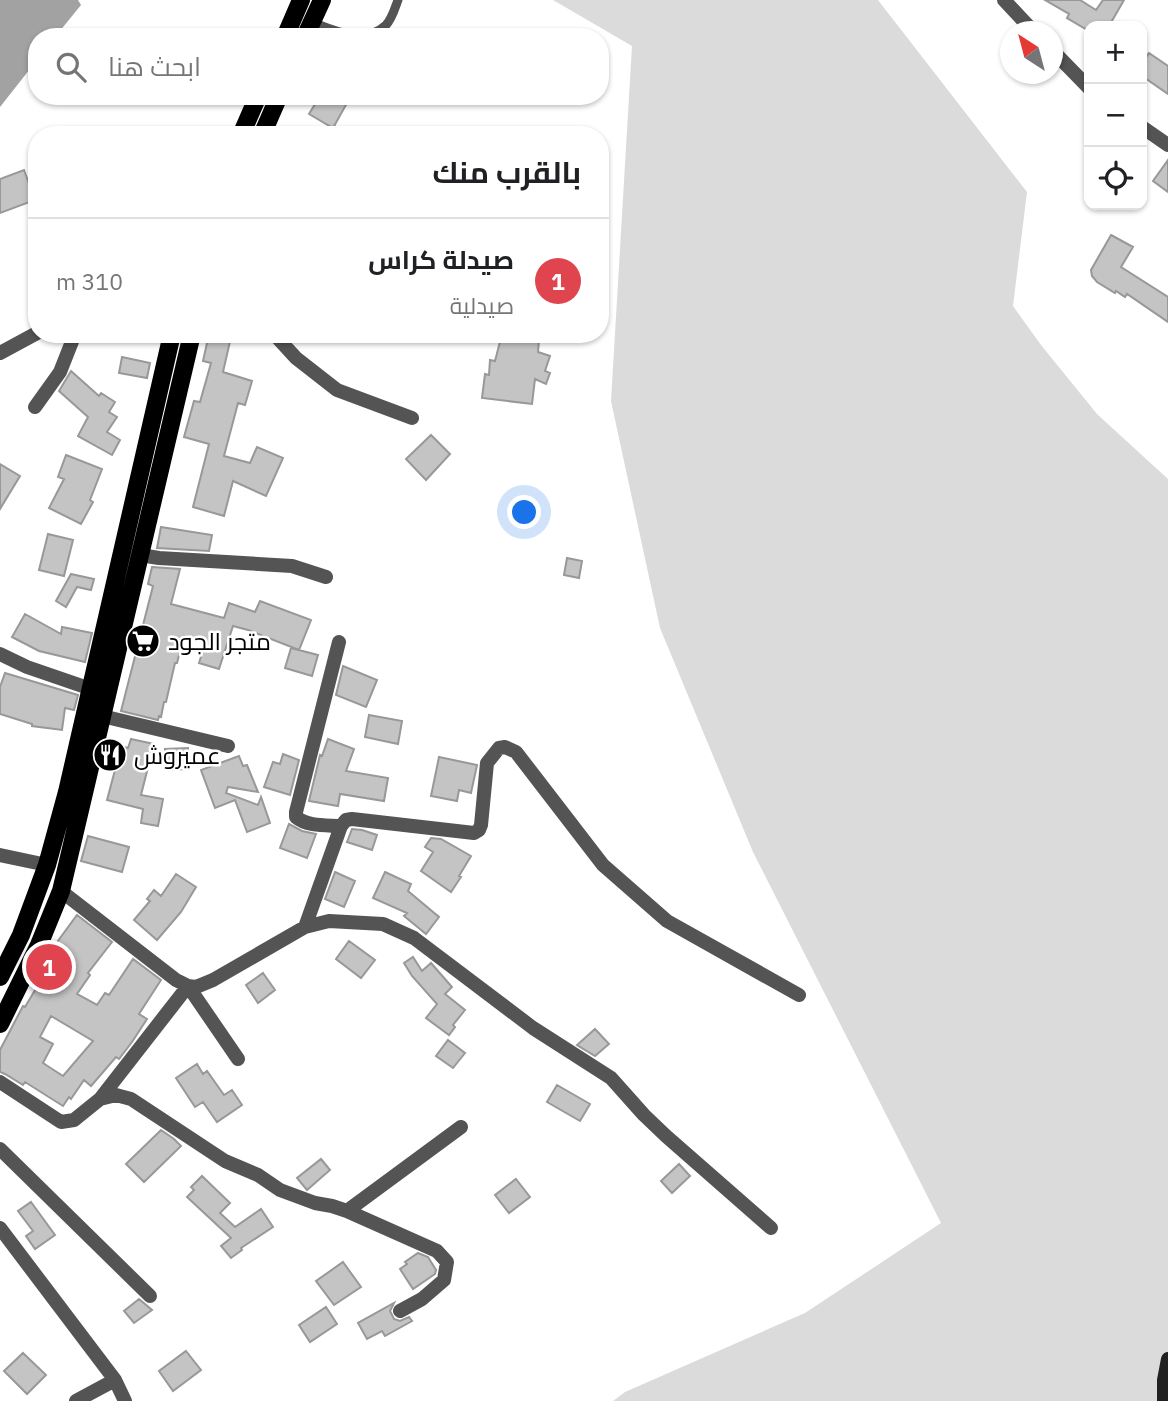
<!DOCTYPE html>
<html lang="ar">
<head>
<meta charset="utf-8">
<style>
  :root { --surface:#fff; --page:#f2f2f2; --text:#202124; --muted:#757577; --line:#e0e0e0; --accent:#d93025 }
  body { margin:0; font-family:"IBM Plex Sans",Cairo,sans-serif; background:var(--page); color:var(--text); direction:rtl }
  .controls { position:absolute; right:21px; top:21px; display:grid; overflow:hidden; border-radius:14px; box-shadow:0 2px 5px #0004 }
  .controls button { width:63px; height:63px; display:grid; place-items:center; padding:0; border:0; border-bottom:2px solid var(--line); background:var(--surface); color:var(--text); font:35px sans-serif }
  .compass { position:absolute; left:1000px; top:21px; width:63px; height:63px; border-radius:50%; background:var(--surface); box-shadow:0 2px 5px #0004; rotate:324deg }
  .you { position:absolute; left:525px; top:513px; width:24px; height:24px; margin:-18px; border:5px solid #fff; border-radius:50%; background:#1a73e8; box-shadow:0 0 0 10px #1a73e833 }
  .badge { display:grid; place-items:center; width:46px; height:46px; border-radius:50%; background:var(--accent); color:#fff; font-size:23px; font-weight:700 }
  .pin { position:absolute; translate:-50% -50%; border:4px solid #fff; box-shadow:0 2px 7px #0006 }
  .list { margin:0; padding:0; list-style:none }
  h2 { display:flex; justify-content:space-between; align-items:center; height:91px; margin:0; padding:0 28px; font-size:30px }
  h2 small { font-size:23px; font-weight:400; color:var(--muted) }
  .list li { display:grid; grid-template-columns:46px 1fr auto; gap:21px; align-items:center; box-sizing:border-box; height:126px; padding:0 28px; border-top:2px solid var(--line) }
  .list b { display:block; font-size:26px; white-space:nowrap }
  .list p { margin:0; font-size:23px; white-space:nowrap; color:var(--muted) }
  .list em { font-size:23px; font-style:normal; color:var(--muted) }
  .icon { flex:none; width:38px; height:38px; fill:none; stroke:currentColor; stroke-width:2; stroke-linecap:round; stroke-linejoin:round }
  .map { position:relative; flex:none; width:1168px; height:1401px; overflow:hidden; direction:ltr }
  .search { position:absolute; background:var(--surface); box-shadow:0 2px 5px #0004; left:28px; top:28px; width:581px; height:77px; display:flex; align-items:center; gap:18px; box-sizing:border-box; padding:0 24px; border-radius:28px; color:var(--muted); font-size:26px }
  .panel { position:absolute; background:var(--surface); box-shadow:0 2px 5px #0004; left:28px; top:126px; width:581px; height:217px; border-radius:28px; direction:rtl }
  .map>svg:first-child { display:block }
</style>
</head>
<body>
<div class="map">
<svg width="1168" height="1401" viewBox="0 0 1168 1401">
  <rect width="100%" height="100%" fill="#fff"/>
  <path fill="#dbdbdb" d="M553 0H878L1027 192 1013 306 1041 345 1097 414 1168 479V1401H613L625 1392 805 1313 941 1223 753 852 660 628 611 401 632 46Z"/>
  <path fill="#a2a2a2" d="M0 0H78L81 5 55 37H37V60L0 107Z"/>
  <path fill="#c4c4c4" stroke="#989898" stroke-width="2" fill-rule="evenodd" d="M1045 0H1080L1096 10 1103 0H1124L1109 26H1089V31L1067 18 1069 14Z
    M1149 53 1168 66V94L1142 76V63Z
    M320 96H334L347 103 333 128 309 114Z
    M1168 160V192L1153 181Z
    M24 170 35 200 0 213V179Z
    M1111 235 1133 247 1121 267 1168 297V322L1127 294 1125 297 1116 291 1115 293 1097 282 1092 276 1091 270Z
    M209 334H220L231 337 223 372 252 381 245 405 238 403 224 456 250 463 257 447 283 458 266 496 233 481 224 516 193 507 209 444 184 437 194 401 200 402 211 363 203 361Z
    M502 334H515V337L539 340 538 352 550 356 545 371 550 373 546 384 535 379 532 404 482 398 485 374 489 375 490 360 495 361Z
    M122 357 150 363 147 378 119 373Z
    M71 371 99 396 101 393 115 402 109 412 117 417 107 432 120 440 112 455 78 436 88 417 59 391Z
    M431 435 450 454 426 480 406 459Z
    M66 455 102 469 90 500 93 502 81 524 49 508 64 479 58 477Z
    M0 464 20 476 0 509Z
    M161 527 212 535 209 551 157 548Z
    M48 534 73 540 64 576 39 570Z
    M567 558 582 561 579 578 564 575Z
    M152 567 180 569 171 604 224 618 229 603 255 612 260 601 311 620 299 650 248 630 233 626 219 669 199 663 206 641 184 636 177 663H175L166 702H164L161 717 159 716 158 720 121 711 153 586 148 584Z
    M71 574 94 579 91 590 77 587 66 607 56 601Z
    M25 614 61 634 62 627 92 633 85 662 39 651 12 637Z
    M291 648 318 655 312 676 285 668Z
    M343 666 377 680 366 707 336 695Z
    M5 673 78 695 74 710 65 708 62 730 32 726V724L0 714V687Z
    M369 715 402 721 398 744 365 737Z
    M131 739 154 744 141 795 163 799 158 826 141 823 143 809 107 800 115 770 103 767 109 743 128 748Z
    M328 739 354 749 346 771 388 778 384 801 340 794 338 806 309 801 320 755 322 756Z
    M188 748 189 769 167 770 165 749Z
    M283 754 299 760 290 795 264 787 273 762 280 764Z
    M239 756 243 766 247 765 258 792 228 787 226 793 258 805 261 797 270 823 247 832 235 800 215 808 201 770Z
    M439 757 477 765 471 793 459 790 457 801 431 796Z
    M289 824 302 831 316 834 307 858 280 848Z
    M352 829 362 830 377 835 372 850 347 842Z
    M88 836 129 847 122 872 81 861Z
    M431 838 441 839 471 856 459 876 461 877 451 892 421 871 433 852 425 847Z
    M335 872 355 881 344 907 325 899Z
    M385 872 411 884 408 891 439 917 426 934 404 916 407 913 373 898Z
    M176 874 196 887 181 912 157 940 134 920 150 901 147 899 154 890 161 896Z
    M77 915 112 942 88 973 90 975 77 994 97 1005 105 993 109 995 133 959 161 980 139 1014 147 1019 132 1042 119 1059 116 1057 91 1086 84 1080 71 1099 69 1097 63 1106 25 1082 23 1085 5 1074 0 1072V1050L23 1006 25 1007 44 975 55 945ZM51 1016 93 1041 63 1076 43 1063 53 1044 40 1037Z
    M349 941 375 960 361 978 336 959Z
    M413 957 422 971 431 963 452 987 445 994 465 1010 453 1025 455 1027 449 1035 426 1018 437 1004 412 976 404 963Z
    M263 973 275 990 258 1003 246 985Z
    M595 1029 609 1044 595 1056 577 1045Z
    M448 1040 465 1053 453 1068 436 1056Z
    M197 1064 203 1074 207 1071 224 1095 232 1090 242 1105 217 1122 203 1102 195 1107 176 1078Z
    M557 1085 590 1104 580 1121 547 1102Z
    M161 1130 174 1139 181 1146 144 1182 126 1164Z
    M321 1159 330 1170 307 1190 297 1178Z
    M679 1164 690 1176 672 1193 661 1181Z
    M202 1176 230 1203 220 1213 235 1227 261 1209 273 1227 241 1248 242 1250 231 1258 221 1246 231 1238 187 1197 194 1190 191 1187Z
    M516 1179 530 1197 509 1213 495 1195Z
    M31 1202 55 1235 35 1249 26 1236 33 1231 18 1211Z
    M418 1253 428 1257 436 1270 435 1274 413 1289 400 1269 407 1264 405 1262Z
    M343 1262 361 1287 334 1305 316 1281Z
    M139 1299 152 1310 134 1323 124 1311Z
    M394 1303 390 1311 394 1319 400 1321 409 1317 412 1321 385 1336 382 1331 367 1339 358 1323Z
    M326 1307 337 1324 310 1342 299 1325Z
    M186 1351 201 1370 173 1391 159 1371Z
    M23 1353 46 1375 27 1394 4 1371Z"/>
  <g fill="none" stroke-linecap="round" stroke-linejoin="round">
    <path stroke="#545454" stroke-width="9" d="M312 22C335 31 365 45 386 25 392 19 395 8 398 0"/>
    <path stroke="#545454" stroke-width="14" d="M1004 0 1034 32
      M1052 50 1089 88
      M1142 127 1168 145
      M274 334 296 358 337 390 412 418
      M0 353 37 333
      M35 407 60 372 75 334
      M140 555 159 558 292 566 326 577
      M339 642 296 812V817C308 827 326 825 341 826L346 820 352 819 474 833 479 830 481 825 487 763 499 748 505 747 516 752 603 865 667 921 799 995
      M0 654 27 667 91 689
      M102 716 228 746
      M0 855 47 865
      M61 891 176 980 188 986 196 987 213 980 305 927 329 921 383 924 414 938 533 1028 611 1078 644 1115 666 1136 771 1228
      M305 927 341 826
      M0 1082 61 1122 74 1120 100 1099 116 1095 131 1099 225 1161 258 1175 280 1190 315 1203 332 1206 347 1211 437 1251 447 1262 444 1280 422 1299 400 1311
      M100 1099 188 986 238 1059
      M0 1149 150 1296
      M347 1211 461 1127
      M0 1228 115 1380 125 1401
      M76 1401 115 1380"/>
    <path stroke="#212121" stroke-width="14" d="M1164 1401V1380L1168 1359"/>
    <path stroke="#000" stroke-width="18" d="M285 37 301 0
      M305 37 322 0
      M241 135 258 96
      M262 135 279 96
      M0 977 21 935 47 865 67 792 172 334
      M0 1024 39 945 61 891 192 334"/>
  </g>
  <defs>
    <symbol id="supermarket-disc" viewBox="-11 -11 22 22"><circle r="9.5" fill="#000" stroke="#fff"/><path d="M-6-5.5h2.5l.6 2H6L4.5 2H-2.5L-4.4-4H-6ZM-1.5 3.2a1.3 1.3 0 1 0 .1 0ZM3 3.2a1.3 1.3 0 1 0 .1 0Z" fill="#fff"/></symbol>
    <symbol id="restaurant-disc" viewBox="-11 -11 22 22"><circle r="9.5" fill="#000" stroke="#fff"/><path d="M-5-6h1v4h1v-4h1v4h1v-4h1v5L-1.5 .5V6h-2V.5L-5-1ZM5-6V6H3V1.5H1.5Q1.5-4 5-6Z" fill="#fff"/></symbol>
  </defs>
  <g fill-rule="evenodd">
    <use href="#supermarket-disc" x="124" y="622" width="38" height="38"/>
    <use href="#restaurant-disc" x="91" y="736" width="38" height="38"/>
  </g>
  <g text-anchor="middle" dominant-baseline="central" stroke-width="5" stroke-linejoin="round" paint-order="stroke">
    <g font-size="24" fill="#000" stroke="#fff" text-anchor="start">
      <text x="168" y="641">متجر الجود</text>
      <text x="134" y="755">عميروش</text>
    </g>
  </g>
</svg>
<div class="controls">
<button>+</button>
<button>−</button>
<button><svg class="icon" aria-label="locate" viewBox="0 0 24 24"><circle cx="12" cy="12" r="6"/><path d="M12 2v4M12 18v4M2 12h4M18 12h4"/></svg></button>
</div>
<svg class="compass" viewBox="-18 -18 36 36"><path d="M0-13l5 13h-10z" fill="#e53935"/><path d="M0 13l5-13h-10z" fill="#757577"/></svg>
<div class="you"></div>
<div class="pin badge" style="left:49px;top:967px;background:#e0444e">1</div>
<div class="search"><svg class="icon" aria-label="search" viewBox="0 0 24 24"><circle cx="10" cy="10" r="6"/><path d="M15 15l6 6"/></svg>ابحث هنا</div>
<section class="panel">
<h2>بالقرب منك<small></small></h2>
<ul class="list">
<li><span class="badge" style="background:#e0444e">1</span><div><b>صيدلة كراس</b><p>صيدلية</p></div><em>310 m</em></li>
</ul>
</section>
</div>
</body>
</html>
